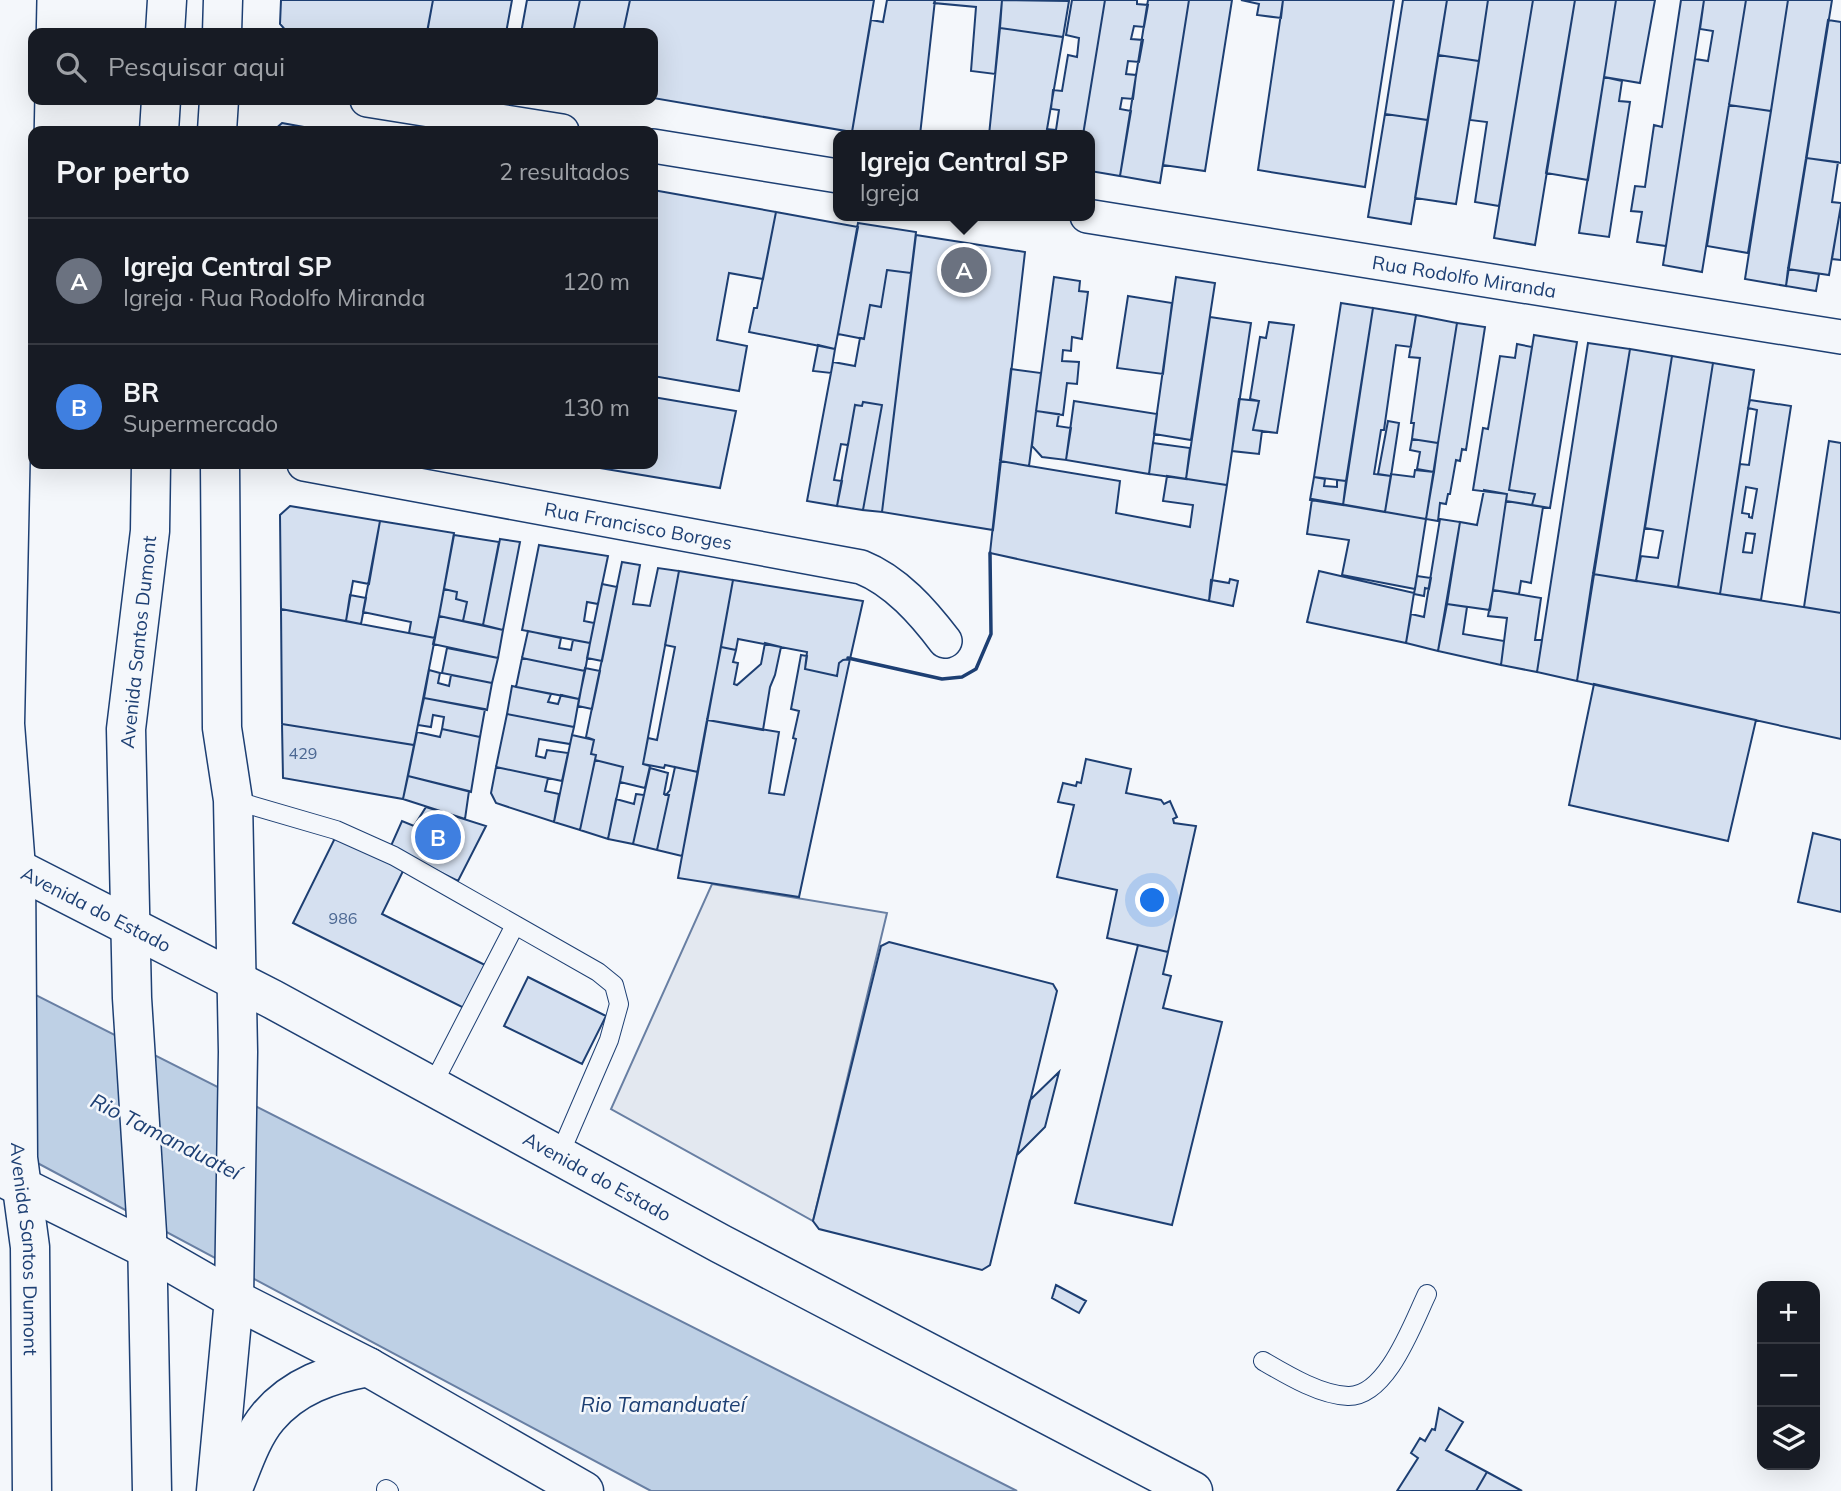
<!DOCTYPE html>
<html lang="pt">
<head>
<meta charset="utf-8">
<style>
  :root { --surface:#171b24; --page:#242831; --text:#f1f3f6; --muted:#9ea1a6; --line:#363941; --accent:#c62828 }
  body { margin:0; font-family:Mulish,sans-serif; background:var(--page); color:var(--text) }
  .controls { position:absolute; right:21px; bottom:21px; display:grid; overflow:hidden; border-radius:14px; box-shadow:0 7px 28px #0002 }
  .controls button { width:63px; height:63px; display:grid; place-items:center; padding:0; border:0; border-bottom:2px solid var(--line); background:var(--surface); color:var(--text); font:35px sans-serif }
  .you { position:absolute; left:1153px; top:901px; width:24px; height:24px; margin:-18px; border:5px solid #fff; border-radius:50%; background:#1a73e8; box-shadow:0 0 0 10px #1a73e833 }
  .badge { display:grid; place-items:center; width:46px; height:46px; border-radius:50%; background:var(--accent); color:#fff; font-size:23px; font-weight:700 }
  .pin { position:absolute; translate:-50% -50%; border:4px solid #fff; box-shadow:0 2px 7px #0006 }
  .popup { position:absolute; left:833px; top:130px; width:262px; height:91px; box-sizing:border-box; display:grid; place-content:center; border-radius:14px; background:var(--surface); filter:drop-shadow(0 2px 5px #0005); font-size:23px; white-space:nowrap; color:var(--muted) }
  .popup b { font-size:26px; color:var(--text) }
  .popup::after { content:''; position:absolute; left:50%; top:100%; margin-left:-14px; border:14px solid transparent; border-top-color:var(--surface) }
  .list { margin:0; padding:0; list-style:none }
  h2 { display:flex; justify-content:space-between; align-items:center; height:91px; margin:0; padding:0 28px; font-size:30px }
  h2 small { font-size:23px; font-weight:400; color:var(--muted) }
  .list li { display:grid; grid-template-columns:46px 1fr auto; gap:21px; align-items:center; box-sizing:border-box; height:126px; padding:0 28px; border-top:2px solid var(--line) }
  .list b { display:block; font-size:26px; white-space:nowrap }
  .list p { margin:0; font-size:23px; white-space:nowrap; color:var(--muted) }
  .list em { font-size:23px; font-style:normal; color:var(--muted) }
  .icon { flex:none; width:38px; height:38px; fill:none; stroke:currentColor; stroke-width:2; stroke-linecap:round; stroke-linejoin:round }
  .map { position:relative; flex:none; width:1841px; height:1491px; overflow:hidden }
  .search { position:absolute; background:var(--surface); box-shadow:0 7px 28px #0002; left:28px; top:28px; width:630px; height:77px; display:flex; align-items:center; gap:18px; box-sizing:border-box; padding:0 24px; border-radius:14px; color:var(--muted); font-size:26px }
  .panel { position:absolute; background:var(--surface); box-shadow:0 7px 28px #0002; left:28px; top:126px; width:630px; height:343px; border-radius:14px }
  .map>svg:first-child { display:block }
</style>
</head>
<body>
<div class="map">
<svg width="1841" height="1491" viewBox="0 0 1841 1491">
  <rect width="100%" height="100%" fill="#f4f7fb"/>
  <path fill="#e3e8f0" stroke="#687fa3" stroke-width="2" d="M712 884 887 913 813 1221 611 1109Z"/>
  <path fill="#bed0e5" stroke="#687fa3" stroke-width="2" d="M0 977 1017 1491H651L0 1143Z"/>
  <path fill="#d5e0f0" stroke="#1d3f73" stroke-width="2" fill-rule="evenodd" d="M281 0H433L427 33H288L280 24Z
    M433 0H512L506 33 427 32Z
    M527 0H580L573 33H521Z
    M580 0H630L623 33H573Z
    M630 0H874L852 132 653 98V33H623Z
    M887 0H935L920 135H874L852 132 871 20 883 22Z
    M935 0H1002L995 74 971 71 976 7 934 3Z
    M1002 0 1069 1 1063 37 1000 28Z
    M1072 0H1105L1083 135H1046L1047 129 1056 130 1059 110 1051 109 1053 90 1062 91 1068 55 1077 57 1079 38 1066 35Z
    M1105 0H1137V4L1148 5 1144 27 1134 26 1131 39 1143 40 1139 62 1128 61 1126 74 1136 75 1133 99 1122 98 1120 109 1131 111 1120 176 1090 171V135H1083Z
    M1148 0H1189L1160 183 1120 176Z
    M1189 0H1232L1205 171 1163 165Z
    M1241 0H1283L1281 18 1257 15 1259 4Z
    M1283 0H1394L1365 187 1258 170Z
    M1403 0H1447L1428 120 1385 114Z
    M1447 0H1488L1479 61 1438 55Z
    M1488 0H1533L1499 206 1475 202 1487 122 1470 120Z
    M1533 0H1575L1535 245 1494 238Z
    M1575 0H1616L1588 180 1546 173Z
    M1616 0H1655L1640 83 1604 77Z
    M1681 0H1704L1666 246 1637 242 1642 212 1631 211 1635 186 1645 187 1654 125 1662 127Z
    M1704 0H1746L1702 272 1663 265 1695 59 1708 61 1713 31 1700 29Z
    M1746 0H1788L1771 111 1729 105Z
    M1788 0H1832L1786 286 1745 279Z
    M1828 20 1841 22V163L1806 158Z
    M1000 28 1063 37 1046 135H989Z
    M1438 55 1479 61 1456 204 1415 198Z
    M1604 77 1622 81 1619 101 1630 102 1609 237 1579 233Z
    M1729 105 1771 111 1748 253 1707 246Z
    M1385 114 1428 120 1411 224 1368 217Z
    M282 123 326 131H273Z
    M1806 158 1838 162 1832 202 1841 203V205L1829 275 1788 269Z
    M653 190 776 212 763 279 729 273 717 340 747 346 739 391 653 376Z
    M1841 205V260L1832 259Z
    M776 212 858 227 835 349 749 332 754 308H757Z
    M858 223 916 232 911 273 887 270 881 307 870 305 864 339 838 334Z
    M916 235 1025 252 993 530 882 512Z
    M1788 269 1819 274 1816 291 1786 286Z
    M887 270 911 273 882 512 863 510 882 405 863 402 862 406 855 405 848 445 841 444 834 480 842 481 837 506 807 501 833 362 855 366 860 338 864 339 870 305 881 307Z
    M1054 277 1080 281 1079 291 1088 292 1082 339 1072 337 1071 351 1063 350 1062 361 1079 362 1077 384 1067 383 1063 415 1036 411Z
    M1176 277 1215 283 1191 440 1154 434Z
    M1128 296 1172 303 1163 374 1117 368Z
    M1341 303 1373 308 1346 481 1314 477Z
    M1373 308 1416 315 1411 347 1396 345 1384 430H1381L1374 474 1391 476 1385 512 1343 505Z
    M1416 315 1457 323 1438 443 1412 439 1414 423H1411L1420 358 1409 357Z
    M1210 317 1251 323 1227 485 1186 479Z
    M1269 322 1294 325 1277 433 1253 430 1259 401 1250 399 1260 337 1266 338Z
    M1457 323 1485 327 1466 450 1462 449 1460 461 1456 460 1450 494H1448L1446 504 1440 503 1438 521 1426 519Z
    M1534 335 1577 342 1550 508 1532 505 1535 494 1509 490Z
    M1588 343 1630 349 1577 681 1537 672Z
    M1517 344 1532 347 1509 490 1535 494 1532 505 1506 501 1507 494 1473 490 1483 428 1488 429 1500 356 1515 358Z
    M818 345 835 349 831 373 813 371Z
    M1630 349 1672 356 1636 581 1593 574Z
    M1672 356 1713 363 1678 587 1636 581 1641 556 1658 558 1663 531 1645 528Z
    M1713 363 1754 370 1720 594 1678 587Z
    M1011 369 1041 373 1029 466 1000 461Z
    M653 397 736 411 720 488 576 464H653Z
    M1239 399 1259 401 1253 430 1262 431 1259 454 1232 451Z
    M1750 400 1791 406 1761 600 1720 594 1740 464 1749 465 1757 410 1748 408ZM1746 487 1757 489 1752 518 1749 517V514L1742 513ZM1746 533 1755 534 1752 553 1743 552Z
    M1074 401 1157 414 1149 474 1066 460Z
    M863 402 882 405 863 510 837 506 855 405 862 406Z
    M1036 411 1059 414 1057 426 1071 428 1066 460 1042 457 1032 446Z
    M1388 421 1399 423 1391 476 1378 474Z
    M1412 439 1438 443 1434 472 1417 469 1420 452 1410 450Z
    M1829 441 1841 443V613L1804 607Z
    M1153 443 1190 448 1186 479 1149 474Z
    M1000 461 1120 481 1116 513 1190 527 1193 505 1163 501 1167 476 1227 485 1209 601 990 553Z
    M1415 470 1434 472 1426 519 1385 512 1391 474 1414 477Z
    M1314 477 1325 479 1324 486 1337 487V480L1346 481 1343 505 1310 500Z
    M1484 490 1507 494 1490 610 1447 604 1460 522 1477 525Z
    M1312 499 1426 519 1415 589 1342 575 1349 540 1307 534Z
    M1506 501 1543 507 1531 583 1521 581 1519 594 1493 590Z
    M290 506 380 521 369 584 353 581 346 621 281 609 280 515Z
    M1440 519 1460 522 1438 651 1406 643 1411 614 1424 617Z
    M380 521 454 533 435 638 409 633 411 622 363 612Z
    M454 535 499 542 483 625 463 621 467 602 456 599 457 592 444 589Z
    M500 539 520 542 503 630 483 625Z
    M539 545 608 556 598 604 587 602 584 621 594 623 590 643 522 630Z
    M622 562 640 565 633 604 643 605 650 606 658 568 679 571 643 764 650 766 645 788 620 782 623 767 595 760 596 755 591 754 594 740 586 737Z
    M679 571 733 580 698 772 665 765 664 768 643 764 648 738 657 740 675 647 665 645Z
    M1319 571 1414 593 1406 643 1307 622Z
    M1593 574 1841 613V739L1577 681Z
    M1417 576 1431 578 1429 589 1425 588 1424 596 1414 594Z
    M1230 579 1238 581 1233 606 1209 601 1211 580 1229 583Z
    M733 580 863 601 850 659 843 660 839 663 837 676 805 669 807 652 738 639 736 650 721 647Z
    M602 584 617 587 602 661 587 658Z
    M444 589 457 592 456 599 467 602 463 621 439 616Z
    M1493 590 1541 598 1535 640H1542L1537 672 1501 665 1507 618 1488 616Z
    M350 595 366 598 361 624 346 621Z
    M1447 604 1467 607 1463 634 1504 641 1501 665 1438 651Z
    M281 609 435 638 414 745 282 724Z
    M439 616 503 630 498 658 433 644Z
    M528 631 561 638 559 648 571 650 573 640 590 643 585 671 522 658Z
    M765 643 781 647 775 675 770 687 763 730 707 720 721 647 736 650 733 662 738 663 734 684 737 685 761 664Z
    M447 648 498 658 492 683 442 673Z
    M801 655 807 656 805 669 837 676 839 663 843 660 850 659 799 897 678 878 707 720 779 732 769 793 784 795 796 739 793 738 799 711 791 709Z
    M522 658 585 671 579 699 516 687Z
    M585 668 600 671 592 709 578 706Z
    M429 670 440 673 438 683 449 686 451 675 492 683 487 710 424 698Z
    M1594 684 1756 720 1728 841 1569 805Z
    M512 686 551 694 548 702 558 704 561 695 579 699 574 727 507 714Z
    M424 698 485 709 480 737 442 729 444 717 433 715 431 727 418 725Z
    M507 714 574 727 570 744 539 739 536 756 545 758 547 750 568 753 562 781 496 767Z
    M282 724 414 745 403 799 283 778Z
    M442 729 480 737 471 792 408 776 417 732 440 737Z
    M572 735 594 740 591 754 596 755 580 830 554 822Z
    M1086 759 1131 769 1126 793 1161 800 1164 804 1170 801 1177 817 1173 819 1174 823 1196 826 1168 952 1107 938 1117 890 1057 877 1074 805 1058 802 1063 783 1076 786 1077 782 1081 783Z
    M595 760 623 767 608 839 580 830Z
    M496 767 548 778 545 791 559 794 554 822 496 803 491 793Z
    M675 767 698 772 682 856 657 850 669 795H666L670 790Z
    M650 768 668 773 664 794 669 795 657 850 633 844Z
    M408 776 469 791 465 819 403 799Z
    M636 794 644 795 633 844 608 839 616 799 634 804Z
    M426 807 486 826 458 881 390 848 402 821 414 826Z
    M1813 833 1841 840V912L1798 902Z
    M337 834 405 867 382 914 485 965 464 1008 293 923Z
    M889 942 1053 984 1057 991 990 1265 982 1270 819 1229 813 1221 881 946Z
    M1138 945 1168 952 1163 974 1171 976 1163 1008 1222 1022 1172 1225 1075 1203Z
    M528 977 606 1016 582 1064 504 1026Z
    M1059 1072 1045 1127 1017 1155 1030 1100Z
    M1056 1285 1086 1301 1079 1313 1052 1298Z
    M1439 1408 1463 1422 1446 1450 1487 1472 1476 1491H1397L1418 1458 1411 1453 1420 1438 1425 1441 1432 1429 1435 1430Z
    M1487 1472 1522 1491H1476Z"/>
  <g fill="none" stroke-linecap="round" stroke-linejoin="round">
    <defs>
      <path id="service" d="M233 800 336 830 394 856 598 972 614 985 619 1004 609 1040 559 1156
        M432 1086 515 925
        M1263 1361C1287 1375 1320 1395 1348 1396 1387 1397 1413 1323 1427 1294
        M386 1489 389 1491"/>
      <g id="minor">
        <path d="M367 100 562 131"/>
        <path d="M653 146 838 176"/>
        <path id="s1" d="M1087 216 1841 337"/>
        <path id="s2" d="M304 464 861 567C896 581 923 612 945 641"/>
      </g>
      <path id="secondary" d="M222 33 223 0
        M217 131 219 100
        M216 1491 234 1299 238 1052 233 800 222 728 220 464"/>
      <g id="trunk">
        <path id="s3" d="M17 0 14 143 15 247 5 724 16 868 18 1158 30 1247 32 1491"/>
        <path d="M165 33 167 0"/>
        <path d="M159 131 161 100"/>
        <path d="M151 464 150 531 126 729 132 998 147 1233 152 1491"/>
        <path id="s4" d="M0 860 272 999 721 1244 1193 1491"/>
        <path d="M4 1178 147 1249 234 1299 368 1367 584 1491"/>
        <path d="M232 1491C242 1467 251 1437 268 1417 294 1386 330 1374 368 1367"/>
      </g>
    </defs>
    <use href="#service" stroke="#1d3f73" stroke-width="20"/>
    <use href="#minor" stroke="#1d3f73" stroke-width="36"/>
    <use href="#secondary" stroke="#1d3f73" stroke-width="41"/>
    <use href="#trunk" stroke="#1d3f73" stroke-width="41"/>
    <use href="#service" stroke="#f4f7fb" stroke-width="18"/>
    <use href="#minor" stroke="#f4f7fb" stroke-width="33"/>
    <use href="#secondary" stroke="#f4f7fb" stroke-width="38"/>
    <use href="#trunk" stroke="#f4f7fb" stroke-width="38"/>
    <path stroke="#1d3f73" stroke-width="3.5" d="M848 658 942 679 962 677 976 669 991 634 990 553"/>
  </g>
  <g text-anchor="middle" dominant-baseline="central" stroke-width="5" stroke-linejoin="round" paint-order="stroke">
    <g font-size="16" fill="#4b6792">
      <text x="303" y="753">429</text>
      <text x="343" y="918">986</text>
    </g>
    <g font-size="19" fill="#1d3f73" stroke="#f4f7fb">
      <text stroke="none"><textPath href="#s1" startOffset="382">Rua Rodolfo Miranda</textPath></text>
      <text stroke="none"><textPath href="#s2" startOffset="340">Rua Francisco Borges</textPath></text>
      <text transform="translate(138 642) rotate(-84)">Avenida Santos Dumont</text>
      <text stroke="none"><textPath href="#s4" startOffset="108">Avenida do Estado</textPath></text>
      <text stroke="none"><textPath href="#s4" startOffset="676">Avenida do Estado</textPath></text>
      <text stroke="none"><textPath href="#s3" startOffset="1250">Avenida Santos Dumont</textPath></text>
    </g>
    <g font-size="21" font-style="italic" fill="#1d3f73" stroke="#f4f7fb">
      <text transform="translate(166 1136) rotate(27)">Rio Tamanduateí</text>
      <text x="663" y="1404">Rio Tamanduateí</text>
    </g>
  </g>
</svg>
<div class="controls">
<button>+</button>
<button>−</button>
<button><svg class="icon" aria-label="layers" viewBox="0 0 24 24"><path d="M12 4l9 5-9 5-9-5zM3 14l9 5 9-5"/></svg></button>
</div>
<div class="you"></div>
<div class="pin badge" style="left:964px;top:270px;background:#6b7280">A</div>
<div class="popup"><b>Igreja Central SP</b>Igreja</div>
<div class="pin badge" style="left:438px;top:837px;background:#3f7fe0">B</div>
<div class="search"><svg class="icon" aria-label="search" viewBox="0 0 24 24"><circle cx="10" cy="10" r="6"/><path d="M15 15l6 6"/></svg>Pesquisar aqui</div>
<section class="panel">
<h2>Por perto<small>2 resultados</small></h2>
<ul class="list">
<li><span class="badge" style="background:#6b7280">A</span><div><b>Igreja Central SP</b><p>Igreja · Rua Rodolfo Miranda</p></div><em>120 m</em></li>
<li><span class="badge" style="background:#3f7fe0">B</span><div><b>BR</b><p>Supermercado</p></div><em>130 m</em></li>
</ul>
</section>
</div>
</body>
</html>
